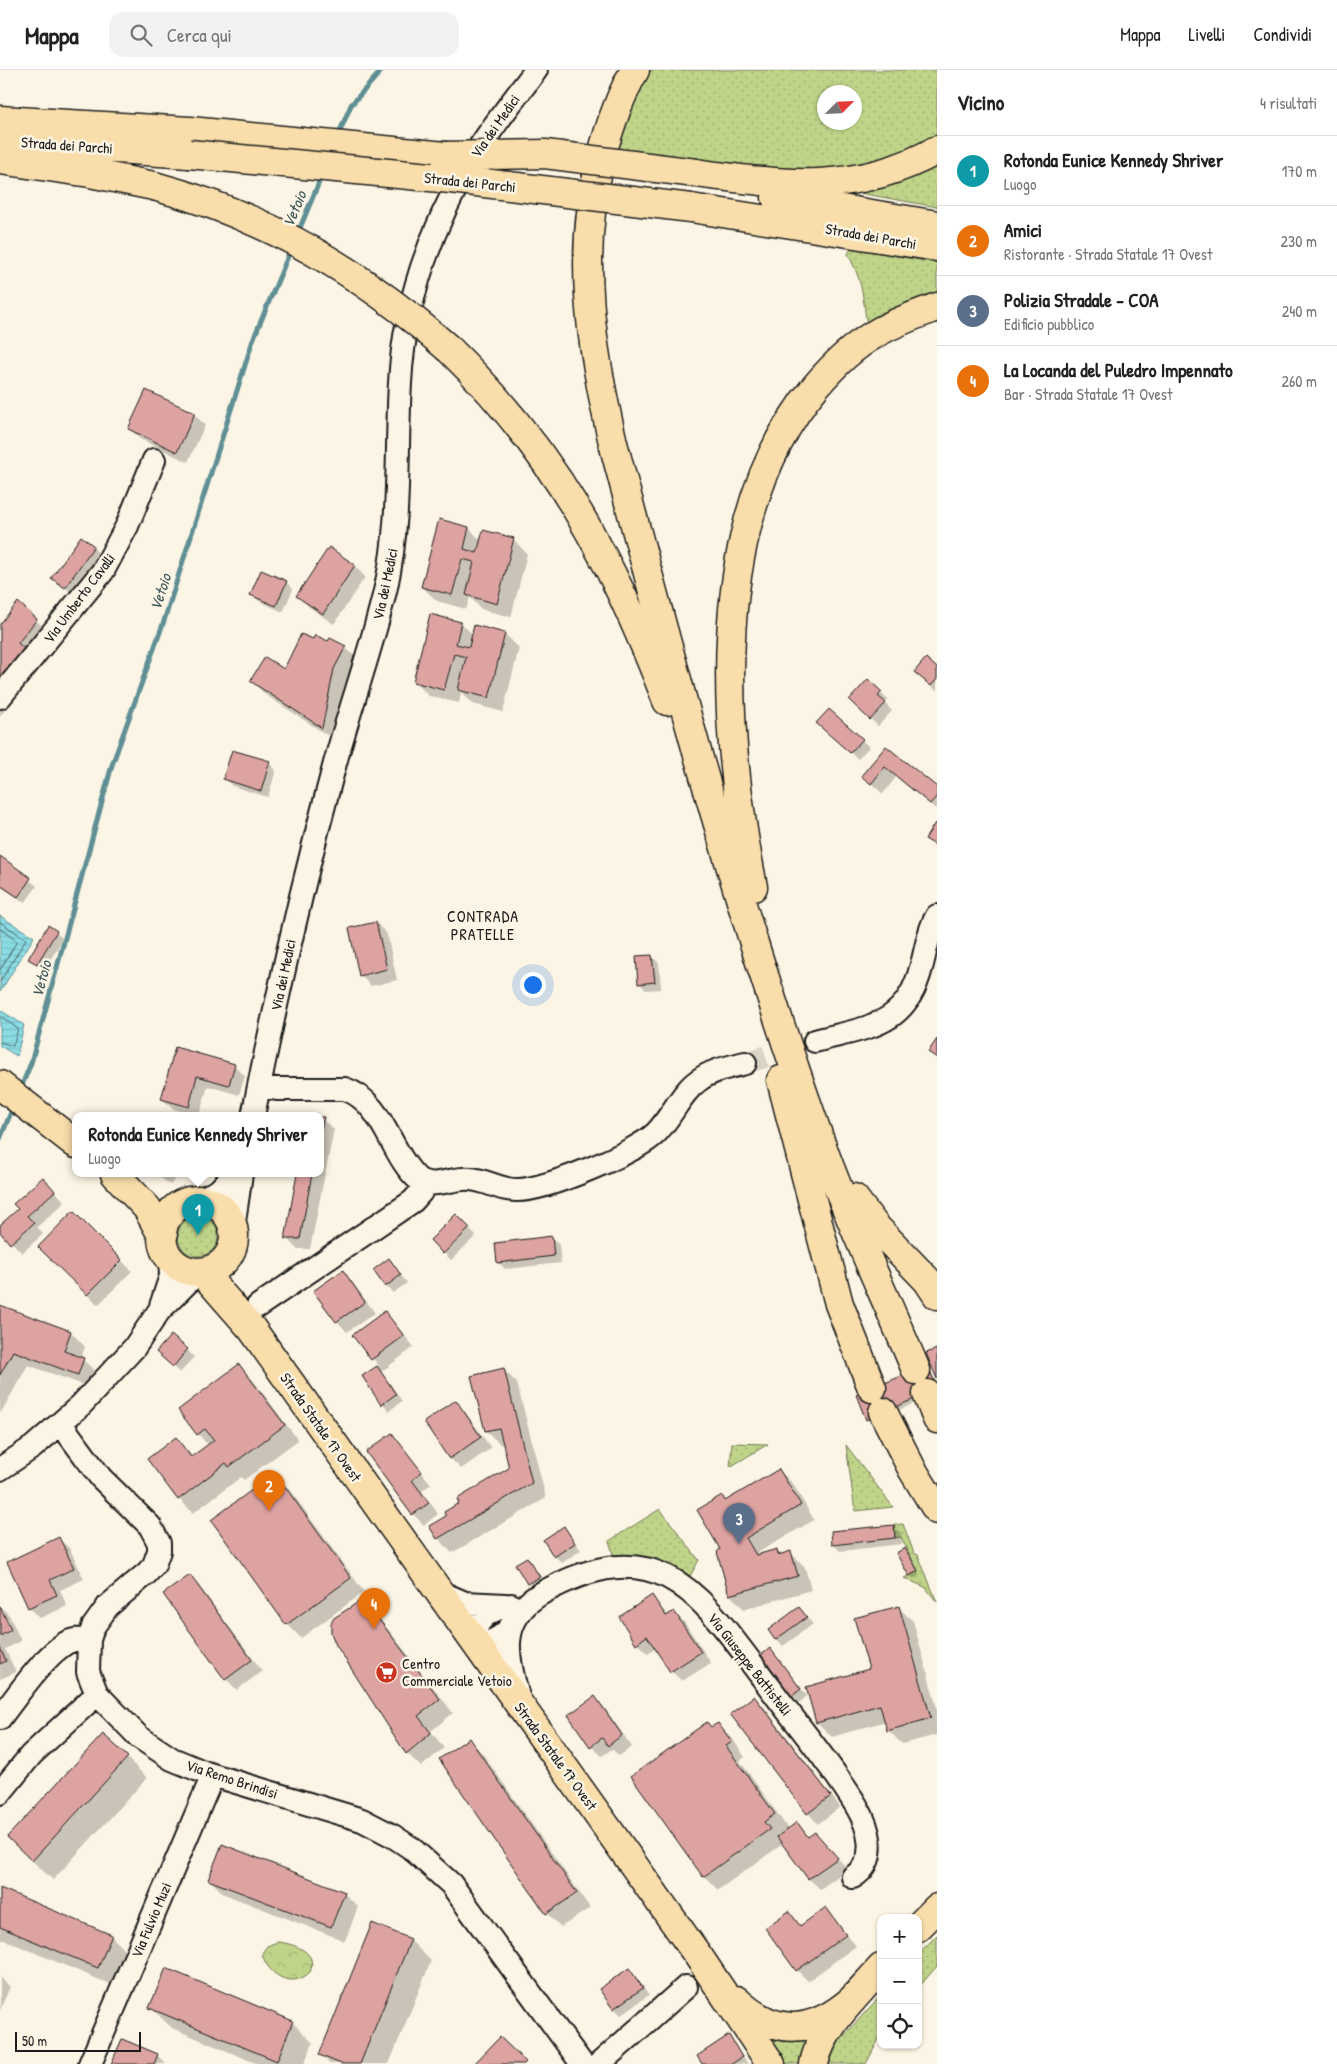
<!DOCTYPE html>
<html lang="it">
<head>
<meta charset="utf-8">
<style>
  :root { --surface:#fff; --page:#f2f2f2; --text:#222; --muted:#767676; --line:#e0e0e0; --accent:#d93025 }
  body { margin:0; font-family:"Patrick Hand",sans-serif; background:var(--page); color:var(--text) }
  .controls { position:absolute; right:15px; bottom:15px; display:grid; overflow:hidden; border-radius:10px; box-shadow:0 1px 4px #0004 }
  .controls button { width:45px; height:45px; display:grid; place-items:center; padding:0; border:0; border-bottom:1px solid var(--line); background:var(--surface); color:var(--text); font:25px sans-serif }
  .compass { position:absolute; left:817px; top:15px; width:45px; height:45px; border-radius:50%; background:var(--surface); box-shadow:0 1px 4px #0004; rotate:66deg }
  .scale { position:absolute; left:15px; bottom:12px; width:126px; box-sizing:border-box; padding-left:5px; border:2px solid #1c1c1c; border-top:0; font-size:14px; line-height:18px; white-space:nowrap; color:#1c1c1c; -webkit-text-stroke:4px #fcf5e5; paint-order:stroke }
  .you { position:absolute; left:532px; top:914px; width:18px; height:18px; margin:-12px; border:4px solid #fff; border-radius:50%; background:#1a73e8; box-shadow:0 0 0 8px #1a73e833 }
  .badge { display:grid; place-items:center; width:32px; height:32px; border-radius:50%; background:var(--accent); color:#fff; font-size:16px; font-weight:700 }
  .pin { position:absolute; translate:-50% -41px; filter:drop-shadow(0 1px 2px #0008) }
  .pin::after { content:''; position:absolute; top:26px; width:18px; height:15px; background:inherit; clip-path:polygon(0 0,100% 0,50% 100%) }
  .popup { position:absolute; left:72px; top:1042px; width:252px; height:65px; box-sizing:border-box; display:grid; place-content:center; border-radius:10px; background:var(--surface); filter:drop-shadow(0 1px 4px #0005); font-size:16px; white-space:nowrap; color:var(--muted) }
  .popup b { font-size:19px; color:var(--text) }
  .popup::after { content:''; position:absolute; left:50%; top:100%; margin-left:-10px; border:10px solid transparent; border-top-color:var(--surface) }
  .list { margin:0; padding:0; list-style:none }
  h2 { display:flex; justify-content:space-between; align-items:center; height:65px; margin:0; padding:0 20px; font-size:21px }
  h2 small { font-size:16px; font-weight:400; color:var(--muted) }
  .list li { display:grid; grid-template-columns:32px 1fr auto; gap:15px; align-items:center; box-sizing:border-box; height:70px; padding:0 20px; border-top:1px solid var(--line) }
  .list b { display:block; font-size:19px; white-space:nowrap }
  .list p { margin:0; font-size:16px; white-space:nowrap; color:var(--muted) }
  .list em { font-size:16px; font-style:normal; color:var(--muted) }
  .icon { flex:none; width:28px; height:28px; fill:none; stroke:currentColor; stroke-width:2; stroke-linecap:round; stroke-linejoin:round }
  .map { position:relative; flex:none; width:937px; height:1994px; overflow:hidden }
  header { display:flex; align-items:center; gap:30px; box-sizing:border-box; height:70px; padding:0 25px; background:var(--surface); border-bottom:1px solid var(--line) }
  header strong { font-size:24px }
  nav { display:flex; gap:28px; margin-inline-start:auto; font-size:18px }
  .search { width:350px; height:45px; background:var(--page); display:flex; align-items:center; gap:12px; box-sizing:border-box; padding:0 18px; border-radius:15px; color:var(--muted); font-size:19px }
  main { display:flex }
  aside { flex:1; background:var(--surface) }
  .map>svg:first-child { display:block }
</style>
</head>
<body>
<header>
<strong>Mappa</strong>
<div class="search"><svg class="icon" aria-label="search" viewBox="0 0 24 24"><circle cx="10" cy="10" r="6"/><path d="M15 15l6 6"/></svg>Cerca qui</div>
<nav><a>Mappa</a><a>Livelli</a><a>Condividi</a></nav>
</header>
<main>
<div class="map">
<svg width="937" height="1994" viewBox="0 0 937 1994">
  <defs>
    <pattern id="grass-dots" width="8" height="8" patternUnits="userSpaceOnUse" patternTransform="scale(1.25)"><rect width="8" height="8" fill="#bfd489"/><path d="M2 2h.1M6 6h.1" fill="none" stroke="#a4b576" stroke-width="1.8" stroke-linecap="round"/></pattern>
    <pattern id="park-crowns" width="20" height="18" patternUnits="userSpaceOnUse" patternTransform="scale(1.25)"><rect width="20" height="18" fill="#bfd489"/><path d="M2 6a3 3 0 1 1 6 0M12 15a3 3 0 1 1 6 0" fill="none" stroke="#a4b576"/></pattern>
    <pattern id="water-rules" width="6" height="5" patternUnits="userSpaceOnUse" patternTransform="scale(1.25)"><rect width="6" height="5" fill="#8bdce4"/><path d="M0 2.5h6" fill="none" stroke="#77bcc3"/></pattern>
  </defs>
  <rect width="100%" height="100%" fill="#fcf5e5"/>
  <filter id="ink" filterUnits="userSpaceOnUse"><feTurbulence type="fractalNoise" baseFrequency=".02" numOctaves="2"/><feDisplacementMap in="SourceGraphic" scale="10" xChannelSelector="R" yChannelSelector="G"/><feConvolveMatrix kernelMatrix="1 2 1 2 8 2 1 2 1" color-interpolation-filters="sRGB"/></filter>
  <g filter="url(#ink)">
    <path fill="url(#grass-dots)" stroke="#6e7852" fill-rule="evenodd" d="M647 0H937V67L904 86 865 97 773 103 616 80 626 47ZM824 22H854V52H824Z
      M937 89V137L848 121Z
      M851 178 937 193V225L867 258C863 227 863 212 848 184Z
      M178 1166a20 20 0 1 1 40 0a20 20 0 1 1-40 0Z
      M732 1373 768 1374 730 1397Z
      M846 1375 893 1437 855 1441Z
      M660 1439 699 1490 690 1506C666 1492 642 1485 614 1487L609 1471Z
      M903 1454 914 1483 918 1485 937 1532 925 1517 904 1508 918 1501 901 1467 895 1468 894 1455Z
      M937 1865V1896L918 1918V1884Z
      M881 1925V1965L866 1994H829L840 1970Z
      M762 1959 810 1966 803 1994H780Z"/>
    <path fill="url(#park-crowns)" stroke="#6e7852" d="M277 1872C293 1873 319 1882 310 1902 292 1920 267 1905 262 1883L267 1876Z"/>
    <path fill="url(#water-rules)" stroke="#5f8f94" d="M0 846 34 867 0 922Z
      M0 940 24 955 17 986 0 976Z"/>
    <path fill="#0003" d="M194 344 205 355 188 392 140 369 130 359Z
      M439 451 469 458 481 471 513 469 527 484 511 547 481 539 470 527 466 539 437 531 422 517Z
      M81 468 100 484 73 524 53 508Z
      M329 479 355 496 365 507 334 554 309 537 298 526Z
      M286 512 293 519 283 542 259 531 252 524Z
      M36 550 50 564 32 587 42 597 0 646V556Z
      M461 553 473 565 505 564 519 578 503 642 473 634 461 622 459 633 429 626 414 611Z
      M314 571 345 577 359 591 336 671 266 625 251 611 284 601Z
      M937 600V621L923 609Z
      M868 611 888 630 885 633 892 641 878 656 850 630Z
      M825 660 862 670 869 677 858 689Z
      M886 677 937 719V740L896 707 883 724 863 706Z
      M269 693 276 700 268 727 232 716 225 709Z
      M0 788 37 816 25 833 0 816Z
      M376 853 387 864 397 910 371 916 360 905Z
      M56 862 63 869 44 900 29 888Z
      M652 886 659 893 661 919 646 920 639 913Z
      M176 979 234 995 245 1006 239 1025 208 1016 199 1046 173 1039 162 1029Z
      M320 1048 334 1059 310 1179H297L287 1169 299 1104H320Z
      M156 1104H179L170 1115Z
      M43 1108 65 1132 37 1157 43 1164 22 1183 0 1160V1157L19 1139Z
      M73 1142 132 1201 98 1235 39 1177Z
      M456 1146 476 1166 451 1190 431 1170Z
      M552 1168 559 1175 561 1193 505 1199 498 1192Z
      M389 1190 407 1213 393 1223 386 1216Z
      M343 1202 353 1213 375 1243 347 1262 337 1251Z
      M0 1236 71 1262 85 1277 81 1288 98 1304 92 1318 28 1295 0 1344Z
      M385 1242 414 1277 381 1302 402 1331 389 1341 363 1307 379 1296 354 1265Z
      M187 1280 194 1287 180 1303 164 1289Z
      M239 1296 253 1310 298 1370 244 1410 241 1407 193 1443 179 1429 176 1369 193 1387 209 1376 198 1364Z
      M928 1296 937 1314V1324L870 1352 867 1349Z
      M503 1299 517 1313 546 1428 452 1483 438 1468 448 1447 511 1399 505 1374 501 1375 486 1361 473 1306Z
      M456 1332 466 1343 491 1378 461 1399 450 1388Z
      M392 1364 431 1414 422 1421 438 1444 424 1455 413 1444Z
      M779 1400 793 1414 814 1450 759 1482 760 1485 776 1480 781 1485 791 1483 805 1497 811 1520 744 1539 730 1525 722 1480V1427L726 1432Z
      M275 1405 289 1419 364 1522 301 1568 287 1554Z
      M893 1456 901 1463 902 1474 840 1481 833 1474Z
      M564 1458 581 1480 562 1493 555 1486Z
      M59 1469 70 1479 84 1509 60 1520 67 1536 40 1548 29 1537Z
      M905 1480 920 1505 913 1509 898 1484Z
      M527 1488 546 1514 535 1520 517 1494Z
      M190 1506 200 1517 262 1601 237 1620 226 1609Z
      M652 1527 668 1546 674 1542 685 1553 711 1593 682 1611 671 1601 656 1578 648 1584 637 1573Z
      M363 1530 377 1545 453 1643 431 1661 444 1678 421 1697 407 1683Z
      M0 1536 9 1545 21 1571 5 1579 16 1602 0 1609Z
      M898 1537 913 1551 937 1638V1665L902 1674 888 1660 886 1651 832 1667 817 1652 870 1600Z
      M799 1539 813 1554 783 1576 770 1561Z
      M770 1579 807 1626 799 1633 792 1626Z
      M754 1627 765 1638 840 1737 818 1754 808 1743Z
      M595 1628 605 1638 632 1677 619 1686 612 1679 602 1686 591 1676Z
      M718 1654 732 1668 745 1687 740 1691 789 1760 797 1754 809 1768 825 1775 848 1799 820 1819 809 1809 784 1773 718 1820 704 1806 712 1658Z
      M469 1669 483 1684 590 1838 561 1857 547 1843Z
      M127 1688 147 1708 53 1810 29 1788Z
      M209 1809 344 1823 358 1837 345 1871 224 1824Z
      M0 1819 111 1866 132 1887 119 1918 0 1868Z
      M826 1839 856 1876 808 1911 797 1900 788 1842 802 1857Z
      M410 1870 431 1891 389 1994H330L320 1984Z
      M629 1900 649 1925 621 1945 614 1938Z
      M0 1907 10 1917 0 1940Z
      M151 1938 292 1952 313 1973 304 1994H258L172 1958Z
      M728 1967 748 1994H704Z
      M157 1985 166 1994H113Z"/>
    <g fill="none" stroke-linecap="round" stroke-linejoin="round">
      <path stroke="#48696c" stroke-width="1" d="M0 852 26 869 0 912
        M0 859 17 871 0 900
        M0 946 18 959 13 976 0 972"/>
      <path stroke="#5f8f94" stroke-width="5" d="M337 68 351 35 382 0
        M297 165 322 105
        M20 1020 31 993 112 695 164 551 253 270 291 179
        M0 1069 14 1035"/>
    </g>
    <path fill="#dda3a1" stroke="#1c1c1c" d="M146 320 195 343 177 382 128 359Z
      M439 449 469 457 464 479 477 483 483 460 514 468 497 534 466 525 474 492 462 489 452 525 421 517Z
      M81 466 94 476 65 518 51 508Z
      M329 477 355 495 323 544 296 526Z
      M261 500 287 511 276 536 250 525Z
      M18 532 37 549 18 573 28 582 0 615V554Z
      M430 544 461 552 456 574 469 577 474 555 505 563 489 628 458 620 466 587 454 584 444 620 413 612Z
      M301 564 313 569 315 565 328 571 330 568 346 576 334 599 322 658 250 611 265 587 284 599Z
      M926 588 937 598V609L931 616 914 602Z
      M868 609 882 622 878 626 886 633 870 650 849 630Z
      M829 639 863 669 850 683 816 653Z
      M886 676 937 717V726L930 734 885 697 871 714 861 706Z
      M232 680 270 691 261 721 223 709Z
      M935 753 937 755V776L925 769Z
      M0 786 31 808 18 827 0 815Z
      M376 852 387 899 359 906 349 858Z
      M48 855 57 861 37 894 28 889Z
      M652 885 655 912 638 914 636 886Z
      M937 969V988L928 982Z
      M175 977 235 994 229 1015 197 1006 189 1037 161 1029Z
      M320 1047H324L320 1063Z
      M297 1104H312L300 1169H285Z
      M43 1107 55 1121 27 1146 34 1153 10 1174 0 1162V1155L18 1139 13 1134Z
      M73 1141 122 1190 87 1225 38 1177Z
      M456 1144 470 1158 443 1184 430 1170Z
      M552 1166 554 1186 497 1193 495 1173Z
      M389 1188 401 1205 385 1217 373 1200Z
      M343 1200 365 1232 336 1252 313 1221Z
      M0 1235 71 1261 64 1281 84 1288 78 1305 13 1281 0 1305Z
      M385 1241 404 1266 371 1290 352 1265Z
      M171 1265 188 1279 173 1297 156 1282Z
      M937 1279V1309L926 1283Z
      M239 1294 285 1355 229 1397 226 1393 178 1430 147 1389 176 1367 191 1387 214 1370 205 1359 197 1365 178 1340Z
      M928 1295 937 1319 866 1350 856 1325Z
      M377 1296 396 1324 381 1335 362 1306Z
      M504 1298 532 1413 437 1469 429 1456 446 1446 444 1442 459 1433 457 1429 509 1398 499 1358 485 1361 471 1306Z
      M456 1330 481 1367 449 1389 424 1352Z
      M392 1363 422 1402 412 1410 429 1433 412 1445 366 1382Z
      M779 1399 801 1435 746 1468 756 1485 777 1479 778 1485 791 1481 798 1506 729 1525 717 1482 720 1479 697 1440 722 1425 725 1431Z
      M275 1403 351 1508 286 1555 211 1450Z
      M894 1455 895 1468 832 1475 831 1461Z
      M564 1456 575 1473 554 1487 543 1470Z
      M59 1467 74 1498 50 1510 57 1525 28 1538 7 1492Z
      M905 1478 918 1501 909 1506 896 1483Z
      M527 1487 540 1507 527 1514 515 1494Z
      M190 1505 252 1590 225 1610 163 1524Z
      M652 1525 666 1546 674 1541 701 1582 670 1602 647 1566 636 1574 619 1547Z
      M363 1529 440 1629 418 1646 431 1663 406 1684 336 1575 331 1563V1553L334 1548Z
      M0 1536 11 1560 0 1566Z
      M899 1536 931 1648 887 1661 880 1635 816 1653 806 1617 869 1599 854 1548Z
      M799 1537 807 1547 775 1570 768 1560Z
      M0 1578 6 1591 0 1594Z
      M770 1578 801 1619 791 1627 760 1586Z
      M595 1626 622 1665 608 1676 602 1668 590 1677 568 1645Z
      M754 1626 831 1726 807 1744 730 1644Z
      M707 1652 711 1657 718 1653 732 1672 726 1676 775 1744 764 1752 770 1759 703 1807 631 1706Z
      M103 1664 128 1687 32 1791 7 1767Z
      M469 1668 577 1823 546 1844 439 1689Z
      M797 1752 808 1767 815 1762 838 1788 808 1809 777 1767Z
      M222 1774 345 1822 331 1857 208 1810Z
      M0 1818 112 1865 98 1898 0 1857Z
      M826 1837 846 1865 796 1901 765 1858 789 1841 800 1856Z
      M372 1853 411 1869 360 1994H341L319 1985Z
      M166 1898 293 1951 277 1991 149 1938Z
      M629 1898 643 1918 613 1939 599 1919Z
      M729 1965 742 1987 732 1994H702L697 1986Z
      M500 1967 526 1992 524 1994H474Z
      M122 1969 158 1984 154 1994H111Z"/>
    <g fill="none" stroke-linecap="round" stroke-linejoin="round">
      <path stroke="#dad4c7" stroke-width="22" stroke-dasharray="22 11" stroke-linecap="butt" d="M745 993 815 971"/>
      <defs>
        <path id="minor" d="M0 627 103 501 127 456 154 390
          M815 971C867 957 906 957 921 898 926 881 928 861 937 846
          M259 1016 277 1019H345C384 1032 390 1085 419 1110 436 1119 453 1107 470 1109 487 1110 501 1121 518 1120 546 1120 637 1082 656 1063 672 1047 681 1022 699 1010 712 1000 730 997 745 993
          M253 1046C276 929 303 812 334 697 350 637 372 578 386 517 401 450 396 381 400 313 404 236 430 161 469 94 488 61 513 31 536 0
          M196 1131 218 1121 235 1104
          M233 1158 241 1104
          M161 1236 171 1206 170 1188
          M258 1236 413 1131 421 1122 424 1113
          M61 1354 101 1408 150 1456 159 1473V1481L154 1495 147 1503 108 1536 93 1557 89 1570 88 1602 97 1624 139 1667 172 1689 206 1703 362 1750 393 1766 411 1778 451 1814 582 1994
          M0 1399 33 1377 81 1335 134 1278 159 1241 198 1202
          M437 1521 465 1533 505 1535
          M511 1535C491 1539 472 1550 474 1573 491 1575 504 1567 513 1553
          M518 1626C506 1585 499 1548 542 1523 664 1455 703 1530 771 1619 799 1657 831 1694 856 1735 869 1757 880 1790 853 1807
          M0 1648C16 1627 44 1586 66 1573 73 1569 81 1569 89 1570
          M0 1723 31 1685 97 1624
          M90 1994 213 1705
          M599 1994 686 1917"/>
        <path id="major" d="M0 1015 76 1074
          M115 1104 147 1138 163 1167
          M162 1166a36 36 0 1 1 72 0a36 36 0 1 1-72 0Z
          M202 1202 252 1259 699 1887 771 1994
          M918 1857 937 1838
          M736 1930C776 1968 813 1964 853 1929
          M814 1994C820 1959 858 1924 881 1898"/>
        <path id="highway" d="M635 0C619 27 609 58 601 88 576 185 591 278 613 373 677 613 741 854 826 1087 853 1159 886 1229 916 1300
          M0 50 190 61 445 86
          M0 71 189 84
          M0 90 90 103 154 116
          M696 103C783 115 857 125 937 80
          M776 128 937 155
          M691 138 937 177
          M450 280C556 383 615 495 667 631
          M753 817C722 660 706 447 816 316 832 297 852 277 875 264 894 252 916 245 937 237
          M781 1010 839 1234 872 1318
          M854 1128 876 1157 927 1210 937 1225
          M927 1324 937 1349
          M883 1342 912 1399 937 1440"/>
      </defs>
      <use href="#minor" stroke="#1c1c1c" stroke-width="26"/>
      <use href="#major" stroke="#1c1c1c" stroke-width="31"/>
      <use href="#highway" stroke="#1c1c1c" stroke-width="31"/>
      <use href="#minor" stroke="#fcf5e5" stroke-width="22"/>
      <use href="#major" stroke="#f9deab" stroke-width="28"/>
      <use href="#highway" stroke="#f9deab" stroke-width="28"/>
      <defs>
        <path id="highway-bridge" d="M189 84 451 109 691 138
          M445 86 545 84 696 103
          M154 116C269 147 362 203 450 280"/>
      </defs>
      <use href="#highway-bridge" stroke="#1c1c1c" stroke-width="31" stroke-linecap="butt"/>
      <use href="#highway-bridge" stroke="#f9deab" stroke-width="28"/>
    </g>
  </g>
  <defs>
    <symbol id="supermarket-disc" viewBox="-11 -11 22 22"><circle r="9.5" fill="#c8321e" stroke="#fcf5e5"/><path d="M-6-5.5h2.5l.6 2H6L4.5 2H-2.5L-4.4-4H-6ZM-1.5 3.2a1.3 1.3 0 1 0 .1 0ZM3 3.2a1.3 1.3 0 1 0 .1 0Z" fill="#fff"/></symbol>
  </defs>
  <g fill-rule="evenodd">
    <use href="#supermarket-disc" x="374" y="1590" width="25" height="25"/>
  </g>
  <g text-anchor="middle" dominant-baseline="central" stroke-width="5" stroke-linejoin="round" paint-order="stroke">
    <g font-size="15" fill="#1c1c1c" stroke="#fcf5e5">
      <text transform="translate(495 56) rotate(-55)">Via dei Medici</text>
      <text transform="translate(67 75) rotate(4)">Strada dei Parchi</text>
      <text transform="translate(470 112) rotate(6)">Strada dei Parchi</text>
      <text transform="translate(871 166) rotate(10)">Strada dei Parchi</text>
      <text transform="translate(385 514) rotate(-78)">Via dei Medici</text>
      <text transform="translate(79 528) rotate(-53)">Via Umberto Cavalli</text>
      <text transform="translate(283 905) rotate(-78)">Via dei Medici</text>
      <text transform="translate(321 1357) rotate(55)">Strada Statale 17 Ovest</text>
      <text transform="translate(750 1594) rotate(52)">Via Giuseppe Battistelli</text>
      <text transform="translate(556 1686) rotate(54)">Strada Statale 17 Ovest</text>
      <text transform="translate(232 1709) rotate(18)">Via Remo Brindisi</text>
      <text transform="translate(151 1850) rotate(-67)">Via Fulvio Muzi</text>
    </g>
    <g font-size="15" fill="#1c1c1c" stroke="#fcf5e5" text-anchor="start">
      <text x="402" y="1593">Centro<tspan x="402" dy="17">Commerciale Vetoio</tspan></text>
    </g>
    <g font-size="16" font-style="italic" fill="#3d5658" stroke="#fcf5e5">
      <text transform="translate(294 139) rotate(-67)">Vetoio</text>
      <text transform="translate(160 522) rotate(-72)">Vetoio</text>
      <text transform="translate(41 909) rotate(-75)">Vetoio</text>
    </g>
    <g font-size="16" letter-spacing="1" fill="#1c1c1c" stroke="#fcf5e5">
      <text x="483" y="846">CONTRADA<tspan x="483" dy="18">PRATELLE</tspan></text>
    </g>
  </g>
</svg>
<div class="controls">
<button>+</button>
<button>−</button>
<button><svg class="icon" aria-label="locate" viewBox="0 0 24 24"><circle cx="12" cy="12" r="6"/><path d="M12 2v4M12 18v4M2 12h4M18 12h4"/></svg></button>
</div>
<svg class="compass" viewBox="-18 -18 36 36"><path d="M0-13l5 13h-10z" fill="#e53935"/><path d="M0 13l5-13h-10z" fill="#767676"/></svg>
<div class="scale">50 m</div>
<div class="you"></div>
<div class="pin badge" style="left:198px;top:1165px;background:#0f9aa8">1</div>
<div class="popup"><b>Rotonda Eunice Kennedy Shriver</b>Luogo</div>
<div class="pin badge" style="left:269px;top:1441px;background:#e8710a">2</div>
<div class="pin badge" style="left:739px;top:1474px;background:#5c6f8a">3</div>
<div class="pin badge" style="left:374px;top:1559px;background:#e8710a">4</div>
</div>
<aside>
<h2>Vicino<small>4 risultati</small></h2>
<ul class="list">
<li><span class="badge" style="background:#0f9aa8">1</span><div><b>Rotonda Eunice Kennedy Shriver</b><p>Luogo</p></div><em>170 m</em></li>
<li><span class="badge" style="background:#e8710a">2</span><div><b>Amici</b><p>Ristorante · Strada Statale 17 Ovest</p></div><em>230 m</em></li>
<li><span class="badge" style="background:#5c6f8a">3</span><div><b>Polizia Stradale - COA</b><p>Edificio pubblico</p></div><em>240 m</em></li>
<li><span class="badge" style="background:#e8710a">4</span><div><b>La Locanda del Puledro Impennato</b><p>Bar · Strada Statale 17 Ovest</p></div><em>260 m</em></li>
</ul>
</aside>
</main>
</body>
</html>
